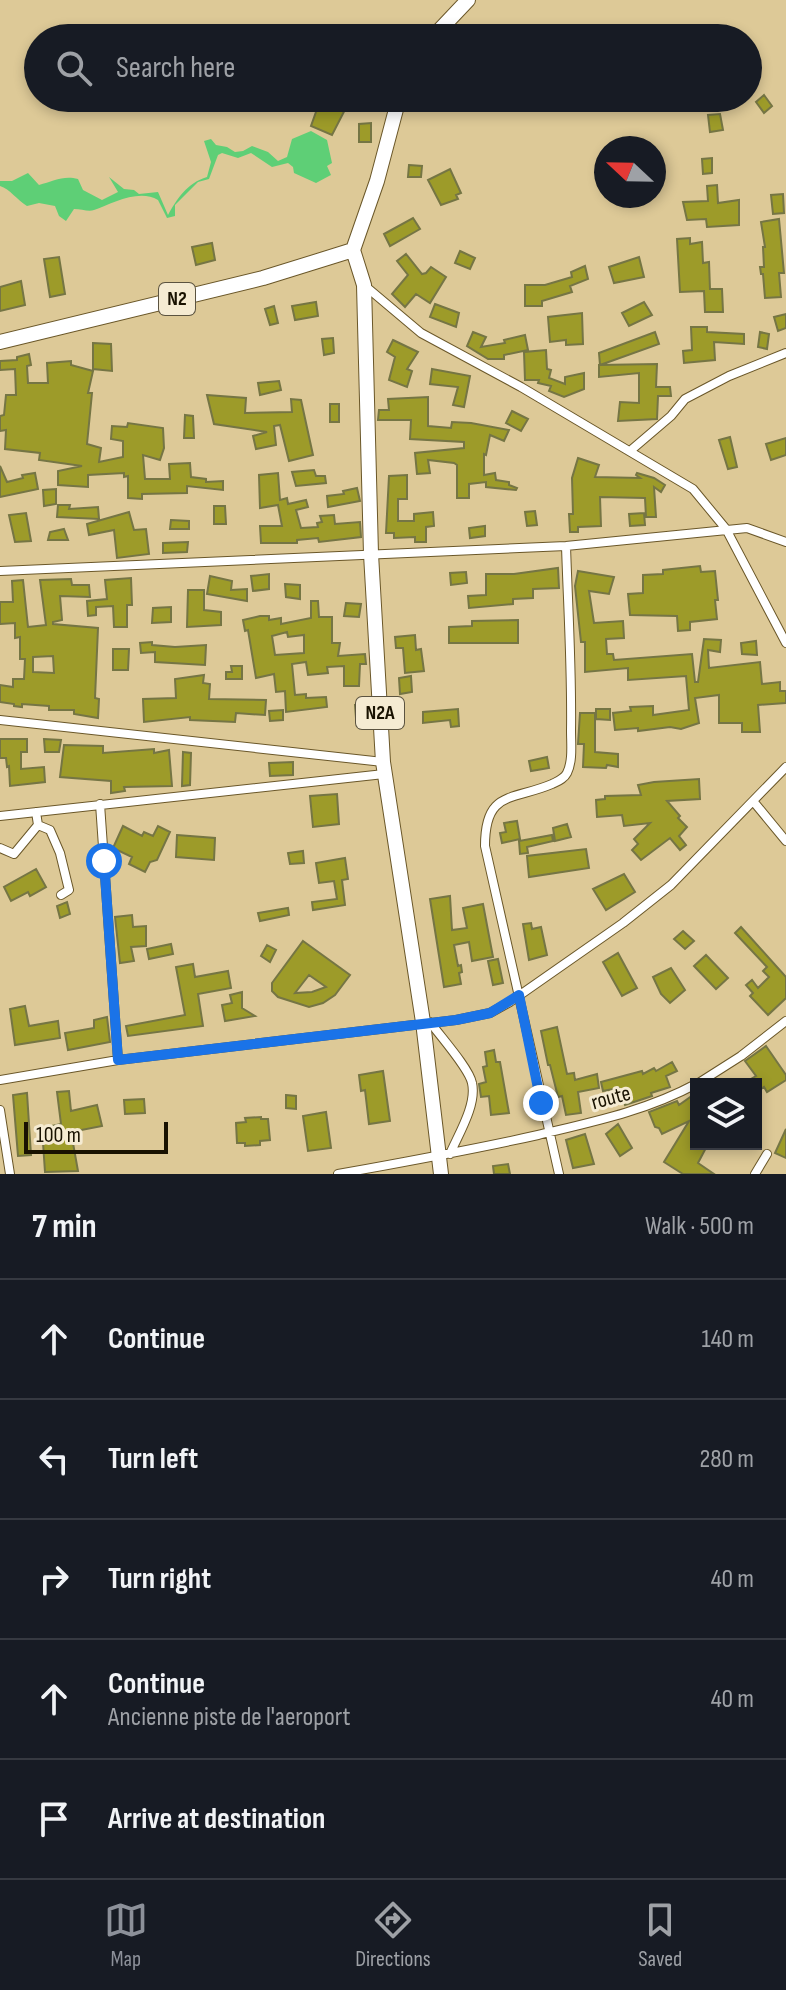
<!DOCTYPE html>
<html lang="en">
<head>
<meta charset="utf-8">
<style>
  :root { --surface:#171b24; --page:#242831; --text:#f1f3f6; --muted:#9ea1a6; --line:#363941; --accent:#8c9099 }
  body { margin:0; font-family:"Sofia Sans Condensed",sans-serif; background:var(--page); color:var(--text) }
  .controls { position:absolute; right:24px; bottom:24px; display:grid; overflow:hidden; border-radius:0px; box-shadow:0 4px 12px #0003 }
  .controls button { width:72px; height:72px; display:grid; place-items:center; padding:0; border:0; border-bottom:2px solid var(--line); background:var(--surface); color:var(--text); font:40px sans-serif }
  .compass { position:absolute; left:594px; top:136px; width:72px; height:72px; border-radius:50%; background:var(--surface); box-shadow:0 4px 12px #0003; rotate:292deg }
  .scale { position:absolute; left:24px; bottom:20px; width:144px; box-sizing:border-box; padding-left:8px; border:4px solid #191201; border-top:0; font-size:22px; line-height:28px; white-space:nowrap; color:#191201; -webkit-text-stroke:6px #f5ebd2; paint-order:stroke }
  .stop { position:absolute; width:24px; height:24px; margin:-18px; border:6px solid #1a73e8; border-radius:50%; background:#fff }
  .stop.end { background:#1a73e8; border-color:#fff; box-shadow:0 2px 8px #0008 }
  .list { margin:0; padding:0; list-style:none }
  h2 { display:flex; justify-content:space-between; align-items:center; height:104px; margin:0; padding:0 32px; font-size:34px }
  h2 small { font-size:26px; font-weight:400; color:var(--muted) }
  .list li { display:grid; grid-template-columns:52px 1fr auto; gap:24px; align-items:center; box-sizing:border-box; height:120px; padding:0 32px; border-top:2px solid var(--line) }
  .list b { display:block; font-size:30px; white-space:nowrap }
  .list p { margin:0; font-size:26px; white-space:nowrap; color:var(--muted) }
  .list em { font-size:26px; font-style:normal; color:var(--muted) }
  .icon { flex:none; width:44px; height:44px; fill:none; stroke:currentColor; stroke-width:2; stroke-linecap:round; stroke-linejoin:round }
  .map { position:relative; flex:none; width:786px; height:1174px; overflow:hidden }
  .search { position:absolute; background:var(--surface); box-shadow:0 4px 12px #0003; left:24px; right:24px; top:24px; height:88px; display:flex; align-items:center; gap:20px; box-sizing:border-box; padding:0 28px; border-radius:44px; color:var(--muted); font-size:30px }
  .sheet { height:704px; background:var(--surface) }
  nav { display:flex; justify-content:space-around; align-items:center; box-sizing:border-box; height:112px; border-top:2px solid var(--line); background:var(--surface); font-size:22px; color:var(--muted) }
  nav a { display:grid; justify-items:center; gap:4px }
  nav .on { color:var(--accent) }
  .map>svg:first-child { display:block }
</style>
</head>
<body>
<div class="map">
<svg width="786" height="1174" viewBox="0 0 786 1174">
  <rect width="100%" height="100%" fill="#ddc997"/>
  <path fill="#5ecf76" d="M311 131 327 140 332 163 327 166 331 175 329 176 316 183 294 173 293 167 288 163 272 167 251 153 238 158 222 153 218 155 209 179 198 182 175 205V216L167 218 158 200C139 188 111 204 94 210 89 212 81 209 74 209L66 221 59 216 55 206 39 203 27 206C17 200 10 189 0 186V181H12L28 173 39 185C53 181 64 175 78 179L83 190 102 200 118 192 109 177 124 189 134 190 139 194 158 192 168 215C177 199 187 183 207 177L211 162 204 141 211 139 216 145 227 147 235 152 243 151 252 146 268 152 278 161 287 157 292 139Z"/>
  <path fill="#9d9b29" stroke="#757544" stroke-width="2" fill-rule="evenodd" d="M764 95 772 106 764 113 756 102Z
    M291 98H351L332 135 311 126 317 109Z
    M720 114 723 130 710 132 708 115Z
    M371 123V142H359V124Z
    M712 158V173L703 174 702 159Z
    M409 165 422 166 421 177H408Z
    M450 169 461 193 456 195 458 199 441 205 428 180Z
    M717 185 718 203 739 200V225L707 227 706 219 687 220 683 202 708 201 707 186Z
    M783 194 784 213 773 214 771 195Z
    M413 218 420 229 390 246 384 234Z
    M779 219 784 273H779L781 297 765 298 763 274H761L760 267H764L763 247H765L761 222Z
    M690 238V244L702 242 703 263 709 262 710 289H722L723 312H705L704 291 680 292 677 239Z
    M212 243 215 260 196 265 192 247Z
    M460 251 475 258 470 269 455 263Z
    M406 254 422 274 426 273 431 267 446 277 430 303 416 294 405 307 392 294 408 275 397 261Z
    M59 257 65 294 50 297 44 259Z
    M639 257 644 277 614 283 609 267Z
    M585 266 588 279 570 286 572 292 542 301V306H525V285H545L572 277 571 272Z
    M21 281 25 305 0 311V287Z
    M316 302 318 316 295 320 292 306Z
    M644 302 652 315 629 326 622 313Z
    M435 304 459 313 456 327 430 317Z
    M274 306 278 323 270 325 265 309Z
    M582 313 583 344 566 345V340L550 342 548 317Z
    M786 314V328L778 331 774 317Z
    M691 327H707V332L744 334V344L714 342 715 360 684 363 683 351 692 350Z
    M473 332 486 337 481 347 505 343 504 340 525 335 528 350 504 355V359H488L467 346Z
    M655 332 659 344 600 365 599 353Z
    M760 332 769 334 767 349 758 347Z
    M333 338 334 353 324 355 322 339Z
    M393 340 418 352 407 369 412 371 407 387 389 380 395 357 387 352Z
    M93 343 111 344 112 371 93 369Z
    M546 350 547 369 551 370 549 378 565 384V377L584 373V389L564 397 549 391 551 386 538 383 539 380H525L524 352Z
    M29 354 31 365 27 366 28 383H48L47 363 71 361V365L93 371 88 393H92L87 444 101 448 99 462 123 457V441L111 439 112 426 127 427 128 423 163 428 164 448 160 460 143 455 145 479H170L169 464 190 463 191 477 206 479V482L223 481V490L187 486V493L142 494V499L128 498V476L124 477V473L88 475V487L58 485V471L82 466 39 460 40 453 5 449 6 430 0 431V416L4 415 6 395H16L15 369 0 370V361L17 360V357Z
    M657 364 656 387H670L671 396H658L657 419 618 421 620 402 639 403V373L599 377V365Z
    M432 369 470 376 464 407 453 405 458 387 430 384Z
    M279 381 281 390 260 395 258 383Z
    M207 395 246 398 245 413 292 412 291 399 301 400 313 455 289 461 280 425 274 426 276 445 256 449 253 436 267 432 214 424Z
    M428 397V426L451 428 452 422 471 423 509 430 504 441 490 435 486 455 484 454V475L495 473 496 480 509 482V485L517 488 516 490 486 487V482L469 484V498H457V465L454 463 428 460 430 473 417 474 415 453 464 448V442L410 439 411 420H378L379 410H389L388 399Z
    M330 404H339V422H330Z
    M512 411 528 419 521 431 506 423Z
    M185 415 193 416 194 438H184Z
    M730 437 737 467 728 469 719 440Z
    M786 438V455L771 460 766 444Z
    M578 458 599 465 595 477 640 478 636 475 637 473 654 478 665 485 661 492 654 487 656 517H646L645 498 600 497 601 526 578 527V532H570L569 514H573L572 478Z
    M0 466 7 482 23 478 22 475 35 473 38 489 0 497Z
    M314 470 316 476H325L326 483 296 486 292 472Z
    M278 473 280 500 287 498 288 504 306 500 308 507 296 510 301 528 318 527 317 523 322 522 320 516 334 515 335 524 360 522 361 537 319 542 318 538 297 540V543H261L260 526H282L278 505 260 508 259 475Z
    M407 475V499H398V521H414V514L433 512 434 526 426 527V542H415V537L394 538V533H386L389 476Z
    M357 488 360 501 328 507 327 496 344 494 343 491Z
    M56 489V504L44 506 43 490Z
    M58 505H70L69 509 98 507 99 519 57 517Z
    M214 506H225L226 524H214Z
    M535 511 537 525 527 526 525 512Z
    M129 512 134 530 146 529 149 554 117 558 114 530 89 535 87 524Z
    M26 513 31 541 15 542 9 515Z
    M644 513 645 525 630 526 629 514Z
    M171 520 189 521V529H170Z
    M485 526V536L470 538 469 528Z
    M64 529 68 540H48L50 532Z
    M188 542 187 552 163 553V543Z
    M700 566 701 572 715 571 718 600H715L717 619 690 622V630L678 631 677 616 630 615 628 594 643 593V575L663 574V570Z
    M558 568 559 588 533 589V598L513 599V604L469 608 468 596 486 595V574H514Z
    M578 571 614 577 609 594 589 591 594 623 623 621 624 638 606 639 607 654H613L614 660 692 654 695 682H698L704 639 721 640 720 652 708 650 709 668 760 662 762 684 780 682V691H786V703L758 705 760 732H742V723H719V695L695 698 699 723 681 729 670 727 638 731V728L615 730 613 713 631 711 630 707 653 706V715L689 710 686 676 628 680V668L585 672V642H581L575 586Z
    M466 572 467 583 451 585 450 573Z
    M269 574V589L253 591 251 576Z
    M210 576 232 581 231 590 247 589V601L207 594Z
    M131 578 132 605H127V627H114L113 606 96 607V615L88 616 87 601 107 599 105 580Z
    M71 579 72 585H89L90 597 60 596 62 620 53 622V624L98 628 95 698 99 699 98 718 74 714V710H49V706L22 704V707L14 706V704L0 702V685L13 687V679H24L25 659H20V637L15 638V623L0 624V602H13L12 581 23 580 28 627 46 625 40 580ZM53 656 54 673 33 672V657Z
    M285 584 300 585V599L286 597Z
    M188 590H204V610L221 612V625L187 627Z
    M311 601H318L319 617H332V643H340L338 656 365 654 366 664H360L359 686H344V666L327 667 328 673 308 675 306 662 292 664 295 695 306 694V698L326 697 327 707 286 712 285 691 276 692 274 674 256 678 248 630 245 631 243 620 260 616H269V620L281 618V624L311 618ZM287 632 288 637 304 635V653L275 655 272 636Z
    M346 603 361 604 359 617 344 616Z
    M171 607V622L152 623 153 608Z
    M518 620V643H449V627L472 626V621Z
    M415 635 416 650 421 649 424 671 405 673 403 648H396L395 637Z
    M756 641 757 655 742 654 741 643Z
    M152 642V645L175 647 206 645 205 665 155 662V652L141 653 140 643Z
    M113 649H129L128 670H113Z
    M231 666H242V679H226V672H232Z
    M204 675 203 683 210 684 209 699 266 700 265 715 236 713 235 722 190 720V717L144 722 143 699 176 698 175 679Z
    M411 676 412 692 400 694 399 678Z
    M369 704V717L356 718 355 705Z
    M458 709 459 726 451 727 450 720 423 723V712Z
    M596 709H610V720L596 719Z
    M283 710V720L270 721 269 711Z
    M580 713H595V752L618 754V767L607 765 606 768 583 767 584 744H578Z
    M0 739H27V752H21V769L44 767 45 782 10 786 9 766 7 767 6 758H0Z
    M44 739 61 740 59 752H45Z
    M64 745 103 746V753L154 749V753L169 750 172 786 124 787 125 791 111 793V781L60 777Z
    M183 752 191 753 190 785 182 786Z
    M547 757 549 768 531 771 529 761Z
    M293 762V775L270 776 269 763Z
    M699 779 700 799 667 801 680 816 678 818 687 827 679 836 686 845 680 850 670 838 641 860 632 850 638 844 634 839 650 823 624 826 622 815 597 817 596 800 605 799V796L641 795 638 785 654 782Z
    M337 794 339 824 313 827 310 796Z
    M517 821 520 839 502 843 500 833 506 832 504 823Z
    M567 824 571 837 555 841 553 828Z
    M123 826 142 836 144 832 153 836 158 826 170 832 157 860 150 862 145 872 129 864 132 857 113 848Z
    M177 835 215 838 214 860 176 857Z
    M552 835 553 841 527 847 528 853 520 854 519 841Z
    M586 849 589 868 529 877 527 856Z
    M303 851 304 863 290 864 288 853Z
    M345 858 348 879 342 880 345 905 313 910 312 902 337 899 334 881 319 883 316 863Z
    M36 869 46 887 30 896 28 892 11 901 4 887Z
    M624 874 635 892 606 910 593 889Z
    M450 896 452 930 467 928 463 908 483 904 493 957 472 961 469 942 454 945 458 966 461 965 462 972 459 973 461 984 444 987 430 899Z
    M67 902 70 914 60 918 57 906Z
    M288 908 289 915 260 921 258 913Z
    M132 915 133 927 146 926V946L131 947 134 961 120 963 115 917Z
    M531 923 532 929 541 927 547 955 529 960 523 924Z
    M741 927 786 977V998L768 1015 750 996 753 993 746 985 752 980 758 988 769 977 763 971 767 967 735 933Z
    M683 931 694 941 685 949 674 939Z
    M303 941 350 975 335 995 323 1003 309 1007 278 997 272 991V983ZM309 975 326 987 312 992 295 993Z
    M171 944 173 954 149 959 147 949Z
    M267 945 276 950 270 962 261 956Z
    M618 953 637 988 622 996 603 962Z
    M706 955 728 978 716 989 694 966Z
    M498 959 503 983 493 985 488 961Z
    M193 964 195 977 228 971 231 988 198 994 203 1026 128 1036 126 1026 185 1015 176 967Z
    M671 968 685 990 670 1003 661 994 653 977Z
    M242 992V1008L255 1016 225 1021 222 1005 232 1003 230 995Z
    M25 1006 29 1026 58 1021 60 1038 15 1045 10 1009Z
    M107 1017 110 1042 68 1050 65 1033 94 1028V1020Z
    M557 1027 567 1074 574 1073 575 1080 597 1074 599 1088 578 1092 581 1113 566 1115 562 1096 558 1097 550 1065H548L541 1031Z
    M766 1046 786 1075V1080L767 1092 764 1087 756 1092V1084H742L756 1076 745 1061Z
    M494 1050 496 1062H500L509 1113 491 1115 489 1096 481 1097 479 1084 486 1082 483 1067 487 1066 485 1052Z
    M672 1062 677 1071 666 1076 670 1087 651 1093 652 1096 625 1105 619 1088 603 1091 601 1082 642 1071 643 1074 654 1068 656 1071Z
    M383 1071 390 1121 369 1124 365 1090 361 1091 359 1075Z
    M69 1091 71 1111 97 1105 102 1126 71 1132 78 1171 45 1172 42 1128 61 1124 57 1092Z
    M27 1093 31 1155 18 1156 13 1095Z
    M696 1093V1144H708L698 1163 714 1174H683L664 1162 689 1121 662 1134 659 1128 655 1127 649 1112 677 1101 679 1105Z
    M286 1095 296 1096V1109L286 1108Z
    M144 1099 145 1113 125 1114 124 1100Z
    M326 1112 331 1148 308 1151 303 1116Z
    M261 1117V1119H268L270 1140 260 1141V1145L245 1146V1143H237L236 1123 246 1122 245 1118Z
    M618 1124 632 1148 620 1156 606 1134Z
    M786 1129V1158L775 1153Z
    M585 1134 594 1164 573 1168 566 1140Z
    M508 1164 510 1174H494L493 1166Z"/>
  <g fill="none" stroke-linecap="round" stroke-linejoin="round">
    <defs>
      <path id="street" d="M364 285 421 333 521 387 693 489 726 529 786 643
        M630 451 671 416 685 399 729 376 786 353
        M0 571 566 546 747 528 786 542
        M0 720 383 762
        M753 801 786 841
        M100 804 118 1060
        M36 812 38 825 50 830 60 853 69 890 61 895
        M0 816 384 774
        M0 848 14 854 38 825
        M430 1022C440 1036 469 1068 472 1083 477 1105 458 1135 450 1154
        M0 1080 118 1060 456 1020 490 1013 510 1002 623 923 671 885 786 767
        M697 1084 741 1056 786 1021
        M0 1110 10 1174
        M338 1174C405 1162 471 1150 538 1135 592 1122 646 1111 696 1084
        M559 1174 485 846C485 790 512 801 552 784 558 781 564 779 567 773 573 761 571 744 571 731 572 669 568 608 566 546
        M755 1174 767 1154"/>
      <path id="highway" d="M432 38 468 0
        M399 98 377 181 353 250 364 285 371 554 383 762 423 1022 441 1174
        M0 342 263 278 353 250"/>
    </defs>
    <use href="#street" stroke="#6a5729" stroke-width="10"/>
    <use href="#highway" stroke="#6a5729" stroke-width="16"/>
    <use href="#street" stroke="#fff" stroke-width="8"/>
    <use href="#highway" stroke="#fff" stroke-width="14"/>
  </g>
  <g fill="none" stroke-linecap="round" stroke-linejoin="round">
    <path stroke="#1a73e8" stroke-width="10" d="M104 861 118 1060 456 1020 490 1013 519 995 541 1103"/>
  </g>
  <g text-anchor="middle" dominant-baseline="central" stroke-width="6" stroke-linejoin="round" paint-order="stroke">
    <g fill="#f5ebd2" stroke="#5b5340" stroke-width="2">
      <rect x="159" y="283" width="36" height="32" rx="6"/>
      <rect x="356" y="697" width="48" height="32" rx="6"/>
    </g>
    <g font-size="20" font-weight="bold" fill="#191201">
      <text x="177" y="299">N2</text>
      <text x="380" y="713">N2A</text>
    </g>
    <g font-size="22" fill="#191201" stroke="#f5ebd2">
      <text transform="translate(611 1098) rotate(-15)">route</text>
    </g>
  </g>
</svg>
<div class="controls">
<button><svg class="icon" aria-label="layers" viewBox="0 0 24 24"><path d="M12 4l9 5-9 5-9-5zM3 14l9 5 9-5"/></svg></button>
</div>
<svg class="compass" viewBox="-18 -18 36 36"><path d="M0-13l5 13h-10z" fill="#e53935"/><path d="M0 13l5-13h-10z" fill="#9ea1a6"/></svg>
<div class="scale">100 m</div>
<div class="stop" style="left:104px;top:861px"></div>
<div class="stop end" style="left:541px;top:1103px"></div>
<div class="search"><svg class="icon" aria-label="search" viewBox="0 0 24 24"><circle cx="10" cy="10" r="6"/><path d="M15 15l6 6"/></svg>Search here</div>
</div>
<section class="sheet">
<h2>7 min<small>Walk · 500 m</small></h2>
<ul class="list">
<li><svg class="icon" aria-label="ahead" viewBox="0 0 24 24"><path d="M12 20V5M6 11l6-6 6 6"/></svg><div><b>Continue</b></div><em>140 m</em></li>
<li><svg class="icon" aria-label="left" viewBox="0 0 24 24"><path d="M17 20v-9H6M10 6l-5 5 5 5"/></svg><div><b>Turn left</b></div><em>280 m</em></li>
<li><svg class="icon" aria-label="right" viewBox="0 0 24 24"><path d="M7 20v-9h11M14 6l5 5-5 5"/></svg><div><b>Turn right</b></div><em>40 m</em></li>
<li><svg class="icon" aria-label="ahead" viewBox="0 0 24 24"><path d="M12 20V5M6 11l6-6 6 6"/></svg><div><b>Continue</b><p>Ancienne piste de l'aeroport</p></div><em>40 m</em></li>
<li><svg class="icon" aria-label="arrive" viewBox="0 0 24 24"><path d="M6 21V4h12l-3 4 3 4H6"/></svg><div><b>Arrive at destination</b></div></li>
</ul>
</section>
<nav>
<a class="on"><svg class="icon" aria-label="map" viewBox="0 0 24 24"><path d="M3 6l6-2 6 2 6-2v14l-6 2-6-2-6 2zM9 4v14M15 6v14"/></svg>Map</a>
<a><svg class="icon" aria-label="directions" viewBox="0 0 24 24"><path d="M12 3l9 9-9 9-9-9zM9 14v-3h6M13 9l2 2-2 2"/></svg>Directions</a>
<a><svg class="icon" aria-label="saved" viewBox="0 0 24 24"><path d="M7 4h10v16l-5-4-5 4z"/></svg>Saved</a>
</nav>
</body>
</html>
